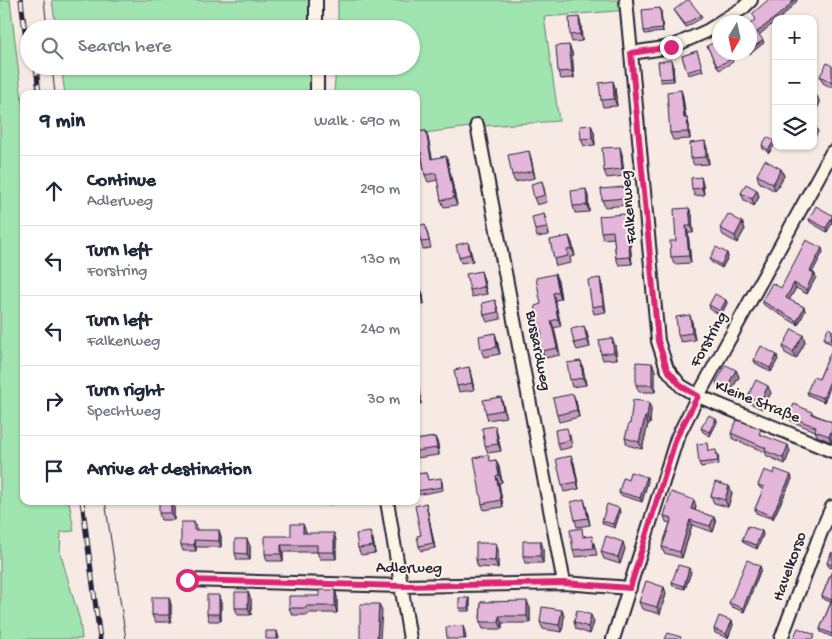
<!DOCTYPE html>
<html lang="en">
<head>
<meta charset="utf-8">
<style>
  :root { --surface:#fff; --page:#f2f2f3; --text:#1f2937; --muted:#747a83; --line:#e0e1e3 }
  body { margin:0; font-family:"Gochi Hand",sans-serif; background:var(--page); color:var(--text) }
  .controls { position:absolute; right:15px; top:15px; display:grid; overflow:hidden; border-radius:10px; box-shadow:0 1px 4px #0004 }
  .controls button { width:45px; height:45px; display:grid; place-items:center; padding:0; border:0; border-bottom:1px solid var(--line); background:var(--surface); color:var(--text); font:25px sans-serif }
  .compass { position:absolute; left:712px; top:15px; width:45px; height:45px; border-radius:50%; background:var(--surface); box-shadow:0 1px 4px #0004; rotate:189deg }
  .stop { position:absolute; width:15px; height:15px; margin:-11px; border:4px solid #db2777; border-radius:50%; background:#fff }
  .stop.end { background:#db2777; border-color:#fff; box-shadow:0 1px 5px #0008 }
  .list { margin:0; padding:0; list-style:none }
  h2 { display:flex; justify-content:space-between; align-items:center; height:65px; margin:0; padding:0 20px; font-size:21px }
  h2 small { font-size:16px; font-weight:400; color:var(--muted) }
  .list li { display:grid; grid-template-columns:32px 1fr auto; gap:15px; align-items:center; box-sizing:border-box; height:70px; padding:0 20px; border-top:1px solid var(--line) }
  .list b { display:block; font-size:19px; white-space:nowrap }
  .list p { margin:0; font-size:16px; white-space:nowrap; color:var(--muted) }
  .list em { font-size:16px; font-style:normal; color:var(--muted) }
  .icon { flex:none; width:28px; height:28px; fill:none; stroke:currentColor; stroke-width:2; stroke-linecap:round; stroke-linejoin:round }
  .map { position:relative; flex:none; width:832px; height:639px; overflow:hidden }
  .search { position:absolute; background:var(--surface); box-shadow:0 1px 4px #0004; left:20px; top:20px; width:400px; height:55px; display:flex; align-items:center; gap:12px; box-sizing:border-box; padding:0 18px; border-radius:28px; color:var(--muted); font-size:19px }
  .panel { position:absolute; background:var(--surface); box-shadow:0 1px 4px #0004; left:20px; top:90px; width:400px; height:415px; border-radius:10px }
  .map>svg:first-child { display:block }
</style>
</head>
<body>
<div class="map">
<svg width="832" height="639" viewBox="0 0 832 639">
  <rect width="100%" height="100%" fill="#f7e9e3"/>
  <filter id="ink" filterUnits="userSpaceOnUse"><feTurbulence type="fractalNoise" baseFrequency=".02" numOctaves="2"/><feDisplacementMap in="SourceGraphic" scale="10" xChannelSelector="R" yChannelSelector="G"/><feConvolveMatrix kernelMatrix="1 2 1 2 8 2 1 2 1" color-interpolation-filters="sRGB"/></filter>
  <g filter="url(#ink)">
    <path fill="#a0e4af" stroke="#618375" d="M0 0H10L24 116V501H69L74 531 61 532 60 552 80 621 82 639H0Z
      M52 0H309L310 29H56Z
      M338 0H626L627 10 544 17 559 121 471 127 416 134V94H334L336 66H411V29H338Z
      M61 66H311L312 94H65Z"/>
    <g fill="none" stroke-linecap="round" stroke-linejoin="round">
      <defs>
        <path id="minor" d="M316 0V29
          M626 0 658 341 667 369 681 386 698 396 832 451
          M720 22 743 8 751 0
          M631 53 671 47 707 31 720 23
          M317 66V94
          M477 125 564 583
          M387 501 410 639
          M187 580 402 586 564 583 630 588
          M613 639 677 438 698 396 832 152
          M781 639 821 532 832 507"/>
      </defs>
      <use href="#minor" stroke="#22223b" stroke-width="16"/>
      <use href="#minor" stroke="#fcf5e5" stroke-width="12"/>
      <path stroke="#22223b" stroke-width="1" d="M44 0 47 29
        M52 66 55 94
        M105 501 126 639"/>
      <defs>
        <path id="rail" d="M21 0 29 63
          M36 66 39 94
          M82 501 100 639"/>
      </defs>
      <use href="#rail" stroke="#22223b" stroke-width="5"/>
      <use href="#rail" stroke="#fcf5e5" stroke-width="3" stroke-dasharray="9" stroke-linecap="butt"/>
    </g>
    <path fill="#c49dbb" stroke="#22223b" d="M660 8 661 12 663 32 645 34 644 31Z
      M674 10 701 15 702 18 686 27 676 13Z
      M581 24 582 41 572 42 570 35Z
      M707 46 732 59 733 62 719 70Z
      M697 51 703 71 688 75 682 56Z
      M572 52 574 78 561 79 558 72Z
      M671 60 673 63 674 81 661 82 660 79Z
      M832 66V88L823 83 820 76Z
      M613 81 615 88 617 106 603 107 601 100Z
      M681 90 683 97 686 118H687L689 125 690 139 673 140 670 133Z
      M591 125 594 132 595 145 584 146 581 139Z
      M426 131 428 138 432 159 446 156 448 163 457 205 444 207 441 200 438 180 428 182 425 175 422 159 419 160 416 154V132Z
      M774 141 775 144 769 153 763 149 762 145Z
      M707 148 709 164 694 165 691 158Z
      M622 154 624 176 607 178 604 171Z
      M531 158 535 178 515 182 512 175Z
      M781 169 784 176 775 191 759 182 757 175Z
      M542 181 544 188 547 202 537 205 534 198Z
      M703 184 704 195 695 196 692 189Z
      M757 190 759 197 754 206 744 200 741 193Z
      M626 194 627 205 605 207 602 200Z
      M588 196 589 212 575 213 573 206Z
      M689 208 692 215 693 233H688L691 263 674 264 671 257 676 241Z
      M544 214 546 221 549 235 537 237 535 230Z
      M832 215V223L827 232 810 222 809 219Z
      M628 221 632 264 619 265 616 258 614 238 603 239 601 232Z
      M742 222 745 229 737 243 723 235 720 228Z
      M427 231 431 248 423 249 421 242Z
      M569 236 572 243 575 256 570 257 571 263 556 266 554 259Z
      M468 242 470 249 473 261 461 263 459 257Z
      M823 252 812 272 814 273 816 277 807 294 796 288 789 300 804 307 805 311 798 325 764 305 762 301 781 288Z
      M727 253 728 257 722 268 711 262 710 259Z
      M483 277 487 294 472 297 470 290Z
      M558 281 561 299 555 300 561 326 554 328 560 355 545 358 542 351 541 304Z
      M602 285 606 312 594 314 592 307Z
      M416 288H420L423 294 424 304 416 305Z
      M495 300 501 319 487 322 484 315Z
      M726 300 727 303 721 315 710 309 709 305Z
      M692 322 695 340 681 342 678 335Z
      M832 330V344L825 341 824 338Z
      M495 333 497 340 500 354 484 357 481 350Z
      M587 333 590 347 577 350 574 343Z
      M803 335 805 342 796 359 785 353 783 346Z
      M615 345 617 359 603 360 601 354Z
      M832 349V383L824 402 808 395 807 392 819 379Z
      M778 359 771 372 755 363 754 360Z
      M652 363 655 370V392H639L636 385Z
      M469 367 471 374 474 390 459 392 457 386Z
      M583 368 586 385 572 387 570 380Z
      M736 370 739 377 729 394 719 389 716 382Z
      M416 383 419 390 421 404 416 405Z
      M771 393 762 409 750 403 748 396Z
      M501 397 503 404 506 417 488 420 486 413Z
      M576 401 579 417 559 422 557 415Z
      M651 409 650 424H648L642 449 627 445 625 438 630 424Z
      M812 412 813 414 832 422 831 442 817 436 815 431 791 421 789 416Z
      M716 419 717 422 710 436 703 432 701 428Z
      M497 433 501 451 488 453 485 446Z
      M731 433 762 435 790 451 785 464 767 456 765 452 733 439Z
      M570 435 572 447 560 450 557 443Z
      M435 437 438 444 439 455 416 458V440Z
      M708 446 709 451 718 454 719 464 701 467 699 463Z
      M571 456 574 463 579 489 564 492 562 485Z
      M496 460 499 467 502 482 499 483 503 507 484 510 482 504 491 461Z
      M426 473 428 480 442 481 443 490 417 495 416 474Z
      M774 474 792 479 773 519 756 513 755 509 763 490 760 488 758 485Z
      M628 480 648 481 642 502 620 495 619 492Z
      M729 486 732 493 728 507 714 503 711 496Z
      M318 501H334V504L319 505Z
      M426 503 435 548 421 551 419 546Z
      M174 506V520H161L159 513Z
      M586 506 590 525 577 527 575 520Z
      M696 506 695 511 714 517 716 523 713 532 692 525 682 558 664 553 662 547 670 523 666 522 664 516Z
      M620 512 615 528 603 524 602 521Z
      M194 522 197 530 221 536V547H196V551H183L181 545Z
      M306 531V533L336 540V559H320L317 552H283V561H267L265 554 291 536Z
      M585 535V537L594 543 597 555 575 557 573 550Z
      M763 535 757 549 744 543 742 540Z
      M373 539 375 553 361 555 358 548Z
      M250 546V560H237L235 553Z
      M543 548V563H525L523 556Z
      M625 549 620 564 604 559 601 552Z
      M498 550V568L478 567 476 560Z
      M832 552V568L829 567 827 563Z
      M760 566 761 569 744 612 730 606 729 603Z
      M832 571V637L821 632 820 629 831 602 823 599 822 596Z
      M691 572 685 589 673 586 672 582Z
      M664 587 666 594 660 614 642 609 639 602Z
      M335 590 337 597V613H308V615H292L289 608Z
      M469 598 470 601V611H460L459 608Z
      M251 599V615H238L235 608Z
      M221 602V621H209L207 614Z
      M481 602 530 608V623H502V629H483L480 622Z
      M171 604V622H155L152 615Z
      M562 610 564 617 562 632 543 629 540 622Z
      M732 621 733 625 728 638 715 633 714 629Z
      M574 622H594L590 634 576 629Z"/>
    <path fill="#a08099" stroke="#22223b" d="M794 0H797V1L787 12 779 19H776V21L758 36 757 32Z
      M660 8 661 12 663 32 662 29Z
      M579 17 581 24 582 41 580 34Z
      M763 40 764 43 750 54V50Z
      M569 45 572 52 574 78 572 71Z
      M671 60 673 63 674 81 673 78Z
      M613 81 615 88 617 106 614 99Z
      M681 90 683 97 686 125 684 118Z
      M817 96 820 103 815 113 813 109V104Z
      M687 118 689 125 690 139 688 132Z
      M591 125 594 132 595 145 592 138Z
      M815 125 818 132 813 140V129Z
      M426 131 428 138 434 166 431 159Z
      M705 141 707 148 709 164 706 157Z
      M774 141 775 144 769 153 768 150Z
      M620 147 622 154 624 176 622 169Z
      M529 151 531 158 535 178 533 171Z
      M446 156 448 163 457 205 454 198Z
      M781 169 784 176 775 191 773 184Z
      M701 177 703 184 704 195 702 188Z
      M624 187 626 194 627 205 625 198Z
      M586 189 588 196 589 212 587 205Z
      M757 190 759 197 754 206 752 199Z
      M689 208 692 215 693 233 691 226Z
      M544 214 546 221 549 235 547 228Z
      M625 214 628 221 632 264 630 257Z
      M832 217V223L827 232 826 228Z
      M742 222 745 229 737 243 735 236Z
      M686 226 688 233 691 263 689 256Z
      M569 236 572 243 575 256 572 249Z
      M468 242 470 249 473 261 470 254Z
      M822 248 823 252 811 275 810 271Z
      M727 253 728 257 722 268 721 265Z
      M481 271 483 277 487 294 484 287Z
      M814 273 816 277 807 294 806 290Z
      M555 274 558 281 561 299 559 292Z
      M600 278 602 285 606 312 603 305Z
      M794 283 796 288 788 302 786 298Z
      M420 288 423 294 424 304 422 297Z
      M553 293 555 300 561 326 558 319Z
      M726 300 727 303 721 315 720 311Z
      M804 307 805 311 798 325 797 321Z
      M690 315 692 322 695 340 692 333Z
      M551 321 554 328 560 355 557 348Z
      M584 326 587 333 590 347 587 340Z
      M495 333 497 340 500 354 497 347Z
      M803 335 805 342 796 359 793 352Z
      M612 338 615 345 617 359 614 352Z
      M777 355 778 359 771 372 770 368Z
      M581 361 583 368 586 385 583 378Z
      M652 363 655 370V392L652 385Z
      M469 367 471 374 474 390 472 383Z
      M736 370 739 377 729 394 727 387Z
      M832 376V383L824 402 823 398Z
      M416 383 419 390 421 404 419 398Z
      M768 386 771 393 762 409 760 402Z
      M573 394 576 401 579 417 577 410Z
      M501 397 503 404 506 417 503 410Z
      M649 402 651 409 650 424 647 417Z
      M645 417 648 424 642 449 639 442Z
      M716 419 717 422 710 436 709 432Z
      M495 426 497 433 501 451 498 444Z
      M832 429V439L831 442 829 436Z
      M435 437 438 444 439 455 437 448Z
      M788 445 790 451 785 464 783 458Z
      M571 456 574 463 579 489 577 482Z
      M496 460 499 467 502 482 499 475Z
      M791 475 792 479 773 519 772 516Z
      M496 476 499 483 503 507 501 500Z
      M647 477 648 481 642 502 640 498Z
      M729 486 732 493 728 507 725 500Z
      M584 499 586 506 590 525 588 518Z
      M694 500 696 506 693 515 691 509Z
      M171 501 174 506V520L171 513Z
      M426 503 435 548 433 543Z
      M619 508 620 512 615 528 613 524Z
      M714 517 716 523 713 532 710 526Z
      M690 520 692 525 682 558 680 552Z
      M303 524 306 531V540L303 533Z
      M219 530 221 536V547L219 541Z
      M762 531 763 535 757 549 756 545Z
      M370 532 373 539 375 553 373 546Z
      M334 533 336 540V559L334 552Z
      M247 539 250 546V560L247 554Z
      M194 540 196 547V551L194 545Z
      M541 541 543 548V563L540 556Z
      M623 542 625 549 620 564 618 557Z
      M496 543 498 550V568L495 561Z
      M281 545 283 552V561L281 554Z
      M760 566 761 569 744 612 743 608Z
      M689 568 691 572 685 589 684 586Z
      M664 587 666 594 660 614 657 607Z
      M335 590 337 597V613L335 606Z
      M248 592 251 599V615L248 608Z
      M219 595 221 602V621L219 614Z
      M169 597 171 604V622L169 615Z
      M469 598 470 601V611L468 608Z
      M527 601 530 608V623L527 616Z
      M379 604 382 611 380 639H377Z
      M562 610 564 617 562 632 559 625Z
      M591 615 594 622 590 634 588 627Z
      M499 616 502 623V629L499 622Z
      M732 621 733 625 728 638 726 634Z
      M463 626 465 632 466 639H464Z
      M277 631 279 638V639H277Z"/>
    <path fill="#e4b7da" stroke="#22223b" d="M687 0H689L701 15 685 24 674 10Z
      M768 0H794L786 9 757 32 763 40 750 50V24L756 19 752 14Z
      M660 8 662 29 644 31 642 10Z
      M579 17 580 34 570 35 569 18Z
      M720 39V52H728L732 59 717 66 707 46Z
      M569 45 572 71 558 72 556 46Z
      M697 51 702 67 687 72 682 56Z
      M671 60 673 78 660 79 658 62Z
      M827 63 832 66V83L820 76Z
      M613 81 614 99 601 100 599 83Z
      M681 90 684 118H687L688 132 670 133 667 92Z
      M813 94 817 96 813 104Z
      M591 125 592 138 581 139 580 126Z
      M426 131 431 159 446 156 454 198 441 200 436 173 425 175 421 152 416 153V132Z
      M767 137 774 141 768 150 762 145Z
      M705 141 706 157 691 158 690 143Z
      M620 147 622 169 604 171 602 148Z
      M529 151 533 171 512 175 508 155Z
      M765 160 781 169 773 184 757 175Z
      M701 177 702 188 692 189 691 178Z
      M542 181 545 195 534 198 531 184Z
      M746 184 757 190 752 199 741 193Z
      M624 187 625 198 602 200 601 189Z
      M586 189 587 205 573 206 571 191Z
      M816 206 832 215V217L826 228 809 219Z
      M689 208 691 226H686L689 256 671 257 670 241H676L674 209Z
      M544 214 547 228 535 230 532 217Z
      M625 214 630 257 616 258 613 231 601 232 599 216Z
      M728 214 742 222 735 236 720 228Z
      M425 224 429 241 421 242 417 226Z
      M569 236 572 249 567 250 568 256 554 259 550 240Z
      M806 240 822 248 810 271 814 273 806 290 794 283 786 298 804 307 797 321 762 301 772 283 781 288Z
      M468 242 470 254 459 257 456 245Z
      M716 247 727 253 721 265 710 259Z
      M481 271 484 287 470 290 466 274Z
      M555 274 559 292 553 293 558 319 551 321 557 348 542 351 539 336 542 335 535 306 541 304 536 278Z
      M600 278 603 305 592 307 588 280Z
      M416 288H420L422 297 416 298Z
      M715 294 726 300 720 311 709 305Z
      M495 300 498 312 484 315 482 303Z
      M690 315 692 333 678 335 676 317Z
      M584 326 587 340 574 343 571 329Z
      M828 328 832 330 831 341 824 338Z
      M792 329 803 335 793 352 783 346Z
      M495 333 497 347 481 350 479 336Z
      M612 338 614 352 601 354 599 340Z
      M761 346 777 355 770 368 754 360Z
      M832 349V376L823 398 807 392 813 377 819 379Z
      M581 361 583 378 570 380 567 363Z
      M636 362 652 363V385H636Z
      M726 365 736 370 727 387 716 382Z
      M469 367 472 383 457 386 454 370Z
      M756 380 768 386 760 402 748 396Z
      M416 383 419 398H416Z
      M573 394 577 410 557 415 553 398Z
      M501 397 503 410 486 413 483 400Z
      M633 400 649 402 647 417H645L639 442 625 438 629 423 630 424Z
      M794 404 812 412 811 414 832 422V429L829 436 815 431 816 427 789 416Z
      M709 415 716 419 709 432 701 428Z
      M737 420 761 429 759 434 788 445 783 458 765 451 766 448 731 433Z
      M495 426 498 444 485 446 482 428Z
      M567 428 570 440 557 443 555 430Z
      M435 437 437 448 416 451V440Z
      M707 443 708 451 716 450 718 461 699 463 697 444Z
      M488 455 490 461 496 460 499 475 496 476 501 500 482 504 474 458Z
      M571 456 577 482 562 485 556 459Z
      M775 469 791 475 772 516 755 509 764 487 758 485 764 470 774 474Z
      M630 472 647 477 640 498 619 492 623 478 628 480Z
      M426 473 428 480 441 478 442 487 416 491V474Z
      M715 482 729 486 725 500 711 496Z
      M671 492 694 500 691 509 714 517 710 526 690 520 680 552 662 547 672 518 664 516Z
      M584 499 588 518 575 520 571 502Z
      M159 501H171V513H159Z
      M426 503 433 543 419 546 417 536 421 535 415 506Z
      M607 504 619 508 613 524 602 521Z
      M181 522H194V530H219V541L194 540V545H181Z
      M291 524H303V533H334V552H317V545H281V554H265V536H291Z
      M748 526 762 531 756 545 742 540Z
      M582 528 583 537 592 536 594 548 573 550 570 530Z
      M370 532 373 546 358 548 356 534Z
      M606 536 623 542 618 557 601 552Z
      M235 539H247V554L235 553Z
      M523 541H541L540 556H523Z
      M476 543H496L495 561 476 560Z
      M832 552V565L827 563Z
      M747 560 760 566 743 608 729 603Z
      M678 565 689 568 684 586 672 582Z
      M832 571V634L820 629 832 600 822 596Z
      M646 581 664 587 657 607 639 602Z
      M319 590H335V606H306V608H289V596H319Z
      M235 592H248V608H235Z
      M207 595H219V614H207Z
      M152 597H169V615H152Z
      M459 598H469L468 608H459Z
      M527 601V616H499V622H480L481 602Z
      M360 604H379L377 639H360Z
      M542 607 562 610 559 625 540 622Z
      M577 610 591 615 588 627 574 622Z
      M719 616 732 621 726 634 714 629Z
      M463 626 464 639H447L446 627Z
      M798 628 815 635 813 639H793Z
      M266 631H277V639H266Z
      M668 633 681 637 680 639H665Z"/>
  </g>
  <g fill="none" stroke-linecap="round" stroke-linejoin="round" filter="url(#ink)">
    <path stroke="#db2777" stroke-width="6" d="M187 580 402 586 564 583 630 588 676 438 698 396 681 386 667 369 658 341 631 53 671 47"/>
  </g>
  <g text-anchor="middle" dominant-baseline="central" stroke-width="4" stroke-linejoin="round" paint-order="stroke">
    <g font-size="16" fill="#22223b" stroke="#fcf5e5">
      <text transform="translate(630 207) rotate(-95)">Falkenweg</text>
      <text transform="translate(710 340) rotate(-61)">Forstring</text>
      <text transform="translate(537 351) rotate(79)">Bussardweg</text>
      <text transform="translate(757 403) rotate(22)">Kleine Straße</text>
      <text transform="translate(791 567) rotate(-70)">Havelkorso</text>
      <text x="409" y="569">Adlerweg</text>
    </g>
  </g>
</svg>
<div class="controls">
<button>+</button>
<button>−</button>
<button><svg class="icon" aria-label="layers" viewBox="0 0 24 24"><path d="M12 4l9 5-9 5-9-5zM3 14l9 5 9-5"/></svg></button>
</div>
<svg class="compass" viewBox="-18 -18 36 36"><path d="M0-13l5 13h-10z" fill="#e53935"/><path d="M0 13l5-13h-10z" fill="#747a83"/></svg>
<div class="stop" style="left:187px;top:580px"></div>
<div class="stop end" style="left:671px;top:47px"></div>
<div class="search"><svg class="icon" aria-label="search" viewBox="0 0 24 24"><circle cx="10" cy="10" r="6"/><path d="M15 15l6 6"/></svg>Search here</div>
<section class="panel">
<h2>9 min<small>Walk · 690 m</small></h2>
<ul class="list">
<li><svg class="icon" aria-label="ahead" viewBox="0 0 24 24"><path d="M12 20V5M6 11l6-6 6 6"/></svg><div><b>Continue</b><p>Adlerweg</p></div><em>290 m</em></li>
<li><svg class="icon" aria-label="left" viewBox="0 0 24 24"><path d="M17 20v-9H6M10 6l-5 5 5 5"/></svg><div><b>Turn left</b><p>Forstring</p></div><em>130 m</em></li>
<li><svg class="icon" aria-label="left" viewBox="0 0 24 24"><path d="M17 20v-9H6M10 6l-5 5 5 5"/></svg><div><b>Turn left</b><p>Falkenweg</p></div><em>240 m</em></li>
<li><svg class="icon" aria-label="right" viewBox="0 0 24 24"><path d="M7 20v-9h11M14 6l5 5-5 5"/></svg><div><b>Turn right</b><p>Spechtweg</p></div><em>30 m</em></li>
<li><svg class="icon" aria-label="arrive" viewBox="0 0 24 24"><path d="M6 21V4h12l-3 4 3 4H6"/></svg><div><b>Arrive at destination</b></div></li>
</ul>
</section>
</div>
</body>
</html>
